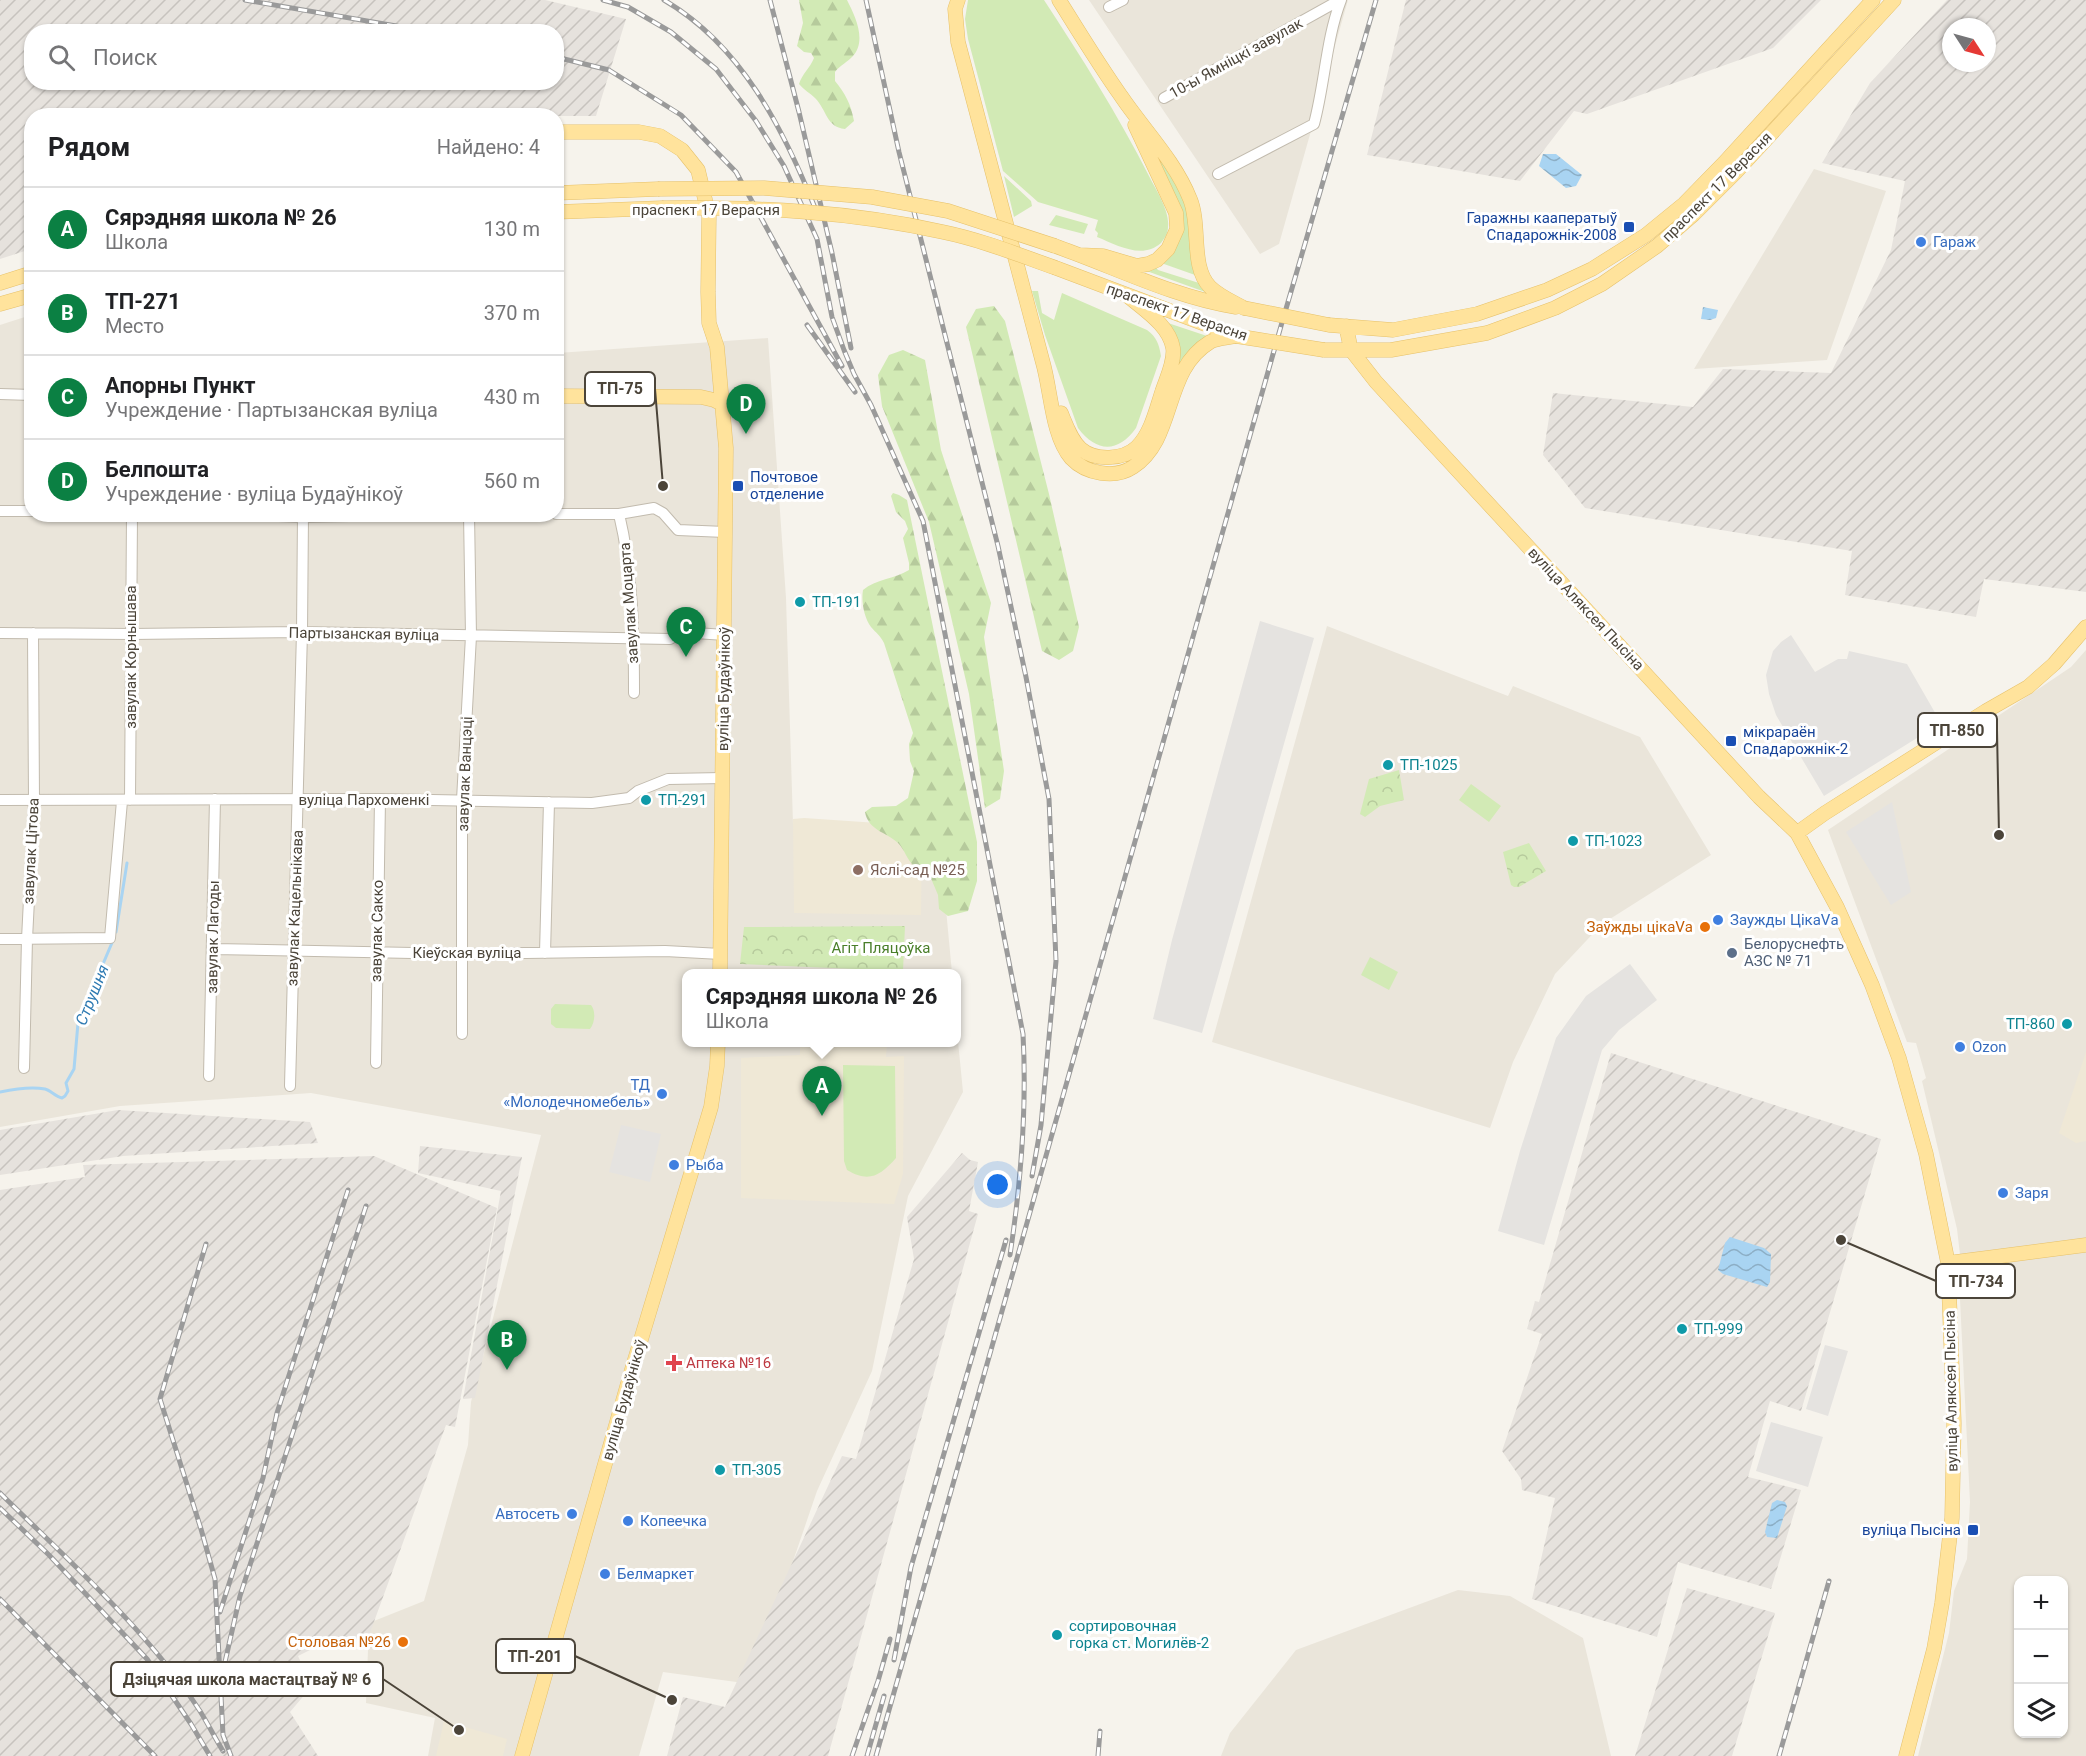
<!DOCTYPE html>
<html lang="ru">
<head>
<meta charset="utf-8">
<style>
  :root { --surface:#fff; --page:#f6f6f6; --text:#202124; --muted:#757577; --line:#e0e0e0; --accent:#0b8043 }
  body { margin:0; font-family:Roboto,sans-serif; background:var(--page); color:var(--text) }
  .controls { position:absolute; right:18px; bottom:18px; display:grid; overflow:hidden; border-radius:12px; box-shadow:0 2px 4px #0004 }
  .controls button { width:54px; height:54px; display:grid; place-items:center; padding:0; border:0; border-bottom:2px solid var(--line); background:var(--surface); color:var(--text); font:30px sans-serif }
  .compass { position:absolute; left:1942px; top:18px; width:54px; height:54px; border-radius:50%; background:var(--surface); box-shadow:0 2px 4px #0004; rotate:126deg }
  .you { position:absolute; left:998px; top:1185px; width:21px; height:21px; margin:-15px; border:4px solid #fff; border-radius:50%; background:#1a73e8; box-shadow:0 0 0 9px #1a73e833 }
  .badge { display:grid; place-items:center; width:39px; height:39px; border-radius:50%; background:var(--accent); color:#fff; font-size:20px; font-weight:700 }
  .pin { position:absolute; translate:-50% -50px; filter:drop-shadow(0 2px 3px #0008) }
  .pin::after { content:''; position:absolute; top:32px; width:21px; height:18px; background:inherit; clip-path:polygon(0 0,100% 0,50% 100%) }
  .popup { position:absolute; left:682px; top:969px; width:279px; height:78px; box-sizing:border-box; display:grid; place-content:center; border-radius:12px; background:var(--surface); filter:drop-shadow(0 2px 4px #0005); font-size:20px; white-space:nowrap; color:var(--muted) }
  .popup b { font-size:22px; color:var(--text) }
  .popup::after { content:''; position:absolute; left:50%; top:100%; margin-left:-12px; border:12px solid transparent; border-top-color:var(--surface) }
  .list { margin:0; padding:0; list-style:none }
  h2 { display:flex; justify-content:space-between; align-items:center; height:78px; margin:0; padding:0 24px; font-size:26px }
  h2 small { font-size:20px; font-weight:400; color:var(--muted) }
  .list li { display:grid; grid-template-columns:39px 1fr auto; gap:18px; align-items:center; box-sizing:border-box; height:84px; padding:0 24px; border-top:2px solid var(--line) }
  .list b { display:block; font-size:22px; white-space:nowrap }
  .list p { margin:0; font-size:20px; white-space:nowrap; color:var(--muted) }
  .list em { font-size:20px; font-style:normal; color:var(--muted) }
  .icon { flex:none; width:33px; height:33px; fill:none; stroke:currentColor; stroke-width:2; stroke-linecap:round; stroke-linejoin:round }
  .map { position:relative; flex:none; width:2086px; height:1756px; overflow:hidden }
  .search { position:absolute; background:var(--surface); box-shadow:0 2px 4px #0004; left:24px; top:24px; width:540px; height:66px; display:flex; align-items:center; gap:15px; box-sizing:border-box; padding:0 21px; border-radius:24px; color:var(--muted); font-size:22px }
  .panel { position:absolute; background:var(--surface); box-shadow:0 2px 4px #0004; left:24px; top:108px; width:540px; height:414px; border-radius:24px }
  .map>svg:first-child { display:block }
</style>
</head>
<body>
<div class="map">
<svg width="2086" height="1756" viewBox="0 0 2086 1756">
  <defs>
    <pattern id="industrial-furrows" width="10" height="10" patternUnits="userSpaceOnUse" patternTransform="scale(1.5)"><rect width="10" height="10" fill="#e6e2dd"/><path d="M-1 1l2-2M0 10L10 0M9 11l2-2" fill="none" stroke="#c7c3be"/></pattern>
    <pattern id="forest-firs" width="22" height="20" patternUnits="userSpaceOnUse" patternTransform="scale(1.5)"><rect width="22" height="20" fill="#d2eab5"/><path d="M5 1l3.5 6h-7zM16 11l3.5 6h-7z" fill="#b6ca9c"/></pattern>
    <pattern id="park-crowns" width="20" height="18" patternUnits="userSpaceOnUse" patternTransform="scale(1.5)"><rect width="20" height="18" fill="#d2eab5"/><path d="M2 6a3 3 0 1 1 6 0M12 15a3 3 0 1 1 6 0" fill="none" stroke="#b6ca9c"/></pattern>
    <pattern id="water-waves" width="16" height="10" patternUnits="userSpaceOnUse" patternTransform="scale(1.5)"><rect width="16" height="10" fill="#a9d4f2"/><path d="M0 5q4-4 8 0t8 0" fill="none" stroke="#8caec5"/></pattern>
  </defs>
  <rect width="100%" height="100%" fill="#f6f3ec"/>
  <path fill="#eae5da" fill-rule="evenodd" d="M1089 0H1348L1279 244 1260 254Z
    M1814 169 1886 191 1827 360 1694 369Z
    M31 315 32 514H556V414H559L558 353 768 338 786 598 793 824H938L952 973 687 974V1042H957V1031L963 1092 908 1196 872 1371 817 1491 751 1684 663 1672 639 1756H428L435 1718 366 1703 369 1623 424 1601 468 1445 471 1402 541 1135 311 1093 120 1106 0 1127V325Z
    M1327 626 1508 696 1513 686 1640 737 1711 855 1602 924 1555 974 1513 1062 1490 1128 1212 1042Z
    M2086 650V1756H1918L1949 1633 1954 1591 1967 1559 1970 1502 1960 1299 1963 1280 1957 1229 1922 1081 1926 1078 1916 1043 1907 1042 1828 830 2071 667ZM2018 1580H2064V1734H2018Z
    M1458 1590 1510 1596 1583 1638 1611 1756H1221L1230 1733 1296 1650Z"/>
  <path fill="url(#industrial-furrows)" fill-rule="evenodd" d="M0 0H545L626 19 596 116H32L31 249 0 259ZM32 32H556V82H32Z
    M1406 0H1821L1773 48 1587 114 1574 111 1520 181 1367 155Z
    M1947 0H2086V592L1984 579 1976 617 1845 595 1852 551 1585 508 1543 455 1553 393 1693 407 1723 369 1831 373 1891 250 1905 181 1822 163 1870 83ZM1951 27H1987V63H1951Z
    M1611 1053 1881 1139 1801 1411 1770 1401 1748 1477 1801 1490 1771 1589 1678 1562 1657 1637 1532 1599 1555 1498 1522 1490 1521 1479 1502 1451 1542 1334 1527 1329 1535 1301 1539 1302Z
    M118 1110 310 1122 318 1143 123 1156 0 1175V1130Z
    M420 1146 522 1157 475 1398 463 1399 501 1191 418 1173Z
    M962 1153 970 1160 978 1162 969 1211 978 1214 828 1756H667L683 1697 725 1707 842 1456 856 1459 914 1259 907 1217Z
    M374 1156 497 1208 455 1427 446 1425 364 1649 316 1639 310 1650 298 1656 312 1686 290 1712 318 1756H0V1190L85 1177 83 1165Z
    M1687 1588 1775 1613 1732 1756H1635Z"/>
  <path fill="#efe8d6" d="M804 818 922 826 921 915 794 913 793 819Z
    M800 1042 887 1043 886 1057 904 1056 903 1174 894 1204 741 1198V1058L800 1055Z
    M2086 1052V1141L2076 1143 2059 1133Z
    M444 1721 507 1739 503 1756H436Z"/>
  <path fill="#d2eab5" d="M968 0H1044C1082 58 1118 115 1149 176 1156 190 1170 211 1168 227 1168 233 1165 238 1161 243 1142 260 1117 245 1097 237L1098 233 1095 230 1098 220 1038 202 1003 171 968 39 965 19Z
    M1150 143 1172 174 1186 204 1195 275 1164 264 1162 261 1175 250 1183 229Z
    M1004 176 1031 201 1032 206 1014 217Z
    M1056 215 1088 224 1084 234 1049 225Z
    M1155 266 1158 270 1199 283 1208 293 1141 269Z
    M1032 291H1038L1042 313 1054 320 1062 293 1147 330C1157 337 1159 345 1161 356L1136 428C1118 453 1097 453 1078 428L1045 335Z
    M1165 322 1210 337 1189 350 1178 366 1175 365Z
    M1471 784 1501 806 1489 822 1459 800Z
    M1370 957 1398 972 1389 990 1361 975Z
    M555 1004 591 1005C596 1011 595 1023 590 1029L556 1028 551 1024V1009Z
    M843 1065 895 1066 896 1158C880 1176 869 1183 847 1170L844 1161Z"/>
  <path fill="url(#forest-firs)" d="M799 0H847C855 16 867 40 853 56 848 62 840 65 835 72V81C845 93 851 104 854 121L845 129C826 127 827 110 815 98 810 93 804 90 799 84 802 74 810 68 814 58L811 53 804 52 797 46 803 23Z
    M994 306 1005 321 1049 494 1079 627 1073 651 1059 660 1042 651 966 327 976 309Z
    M903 350 925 360 941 450 991 603 984 637 1004 771 1000 799 985 808 969 694 929 522 882 406 878 375 889 355Z
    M893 493 899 495 907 500 977 842V881L968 911 948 916 939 909 938 895 930 876C925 872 918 870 914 866 907 860 905 850 898 843 886 832 868 830 865 812L872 807 896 806 908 798 914 771 910 761 909 744 913 733 884 643C880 635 876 633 871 627 864 618 861 601 863 590 876 579 894 579 909 570V563L903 538 908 529 905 521 896 512 891 496Z"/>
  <path fill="url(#park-crowns)" d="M1399 770 1404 800 1380 806 1365 817 1360 814 1369 779Z
    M1529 843 1546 871 1519 887H1514L1511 885 1503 852Z
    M905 926 903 971 740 964 744 927Z"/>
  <path fill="#e5e3e0" d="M1260 621 1314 638 1202 1033 1153 1019 1172 940Z
    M1791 635 1815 672 1838 659H1847L1849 651 1907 664 1941 723 1824 796 1776 715 1769 694 1766 675 1773 651 1781 642Z
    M1892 802 1911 892 1891 905 1846 832Z
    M1630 964 1657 1000 1619 1030 1602 1050 1544 1245 1498 1231 1520 1151 1556 1038 1586 996Z
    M621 1125 661 1134 650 1182 609 1172Z
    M1825 1345 1848 1351 1828 1416 1806 1409Z
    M1771 1422 1823 1437 1808 1487 1756 1471Z"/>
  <path fill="url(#water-waves)" d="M1543 154H1556L1582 175 1576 186 1566 188 1539 166Z
    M1703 307 1718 310 1716 318 1710 320 1701 319Z
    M1730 1237 1764 1248 1771 1254 1770 1282 1767 1287 1723 1274 1718 1270 1725 1243Z
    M1777 1500 1785 1502 1787 1506 1777 1538 1767 1537 1765 1532 1772 1503Z"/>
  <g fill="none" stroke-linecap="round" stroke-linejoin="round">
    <path stroke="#a9d4f2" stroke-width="3" d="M116 932 127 863
      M0 1092C14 1089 30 1086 45 1089 50 1090 55 1096 62 1098L65 1096 68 1091 66 1083 74 1069 78 1023 114 938"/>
    <defs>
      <path id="minor" d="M1109 7 1123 0
        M1164 98 1340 0
        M1218 174 1314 124C1325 83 1326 39 1341 0
        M0 394 32 395
        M0 511H32
        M229 514 303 517 442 514
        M556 514H619L654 508 663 513 678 530 725 532
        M619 514C633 573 634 633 634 693
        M0 633 132 634 302 632 670 639 681 632 725 635
        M0 800 380 799 592 803 629 798 638 791 668 779 723 778
        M130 800 132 514
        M0 939 110 938 122 801
        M213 949 461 954 665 951 721 954
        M545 953 549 802
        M462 1034V800L471 636 469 514
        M376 1063 380 799
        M24 1068 27 939 34 801 33 633
        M209 1076 215 799
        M290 1086 302 632 303 514"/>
      <path id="major" d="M958 0 955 9 958 42C986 149 1015 256 1043 363 1051 391 1052 436 1071 458 1086 474 1115 479 1133 467 1177 438 1162 371 1210 342 1217 338 1228 338 1236 336
        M1059 0C1079 32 1099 65 1121 96 1144 130 1175 161 1190 199 1201 225 1190 267 1210 287 1219 296 1233 302 1244 308
        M556 132H639L660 136 682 150 698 170 709 216 708 292 709 323 717 347 726 448 720 974
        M556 193 658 189
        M556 212 662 208
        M1055 246C1115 267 1173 297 1236 307
        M1080 255 1103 256 1137 266 1148 264 1157 260 1168 249 1177 229 1176 213 1135 125
        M1056 268 1234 335
        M0 283 32 273
        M0 304 32 295
        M1329 325 1393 330 1477 314 1547 290 1592 269 1646 235 1684 204 1724 163 1873 0
        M1346 326 1351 350 1376 382 1759 797 1797 833 1837 907 1872 985 1899 1058 1926 1154 1948 1263 1954 1423 1952 1518 1942 1603 1934 1649 1906 1756
        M1324 350H1391L1487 333 1555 308 1602 284 1657 246 1694 214 1736 172 1894 0
        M556 396 701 397 714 400 722 404
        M1061 413C1066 425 1071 440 1081 449 1095 461 1124 460 1137 447 1151 433 1156 410 1162 392 1166 379 1175 362 1173 348 1169 325 1144 310 1128 296
        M1797 833 1825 813 1986 711 2028 687 2054 664 2086 627
        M1948 1263 2086 1245
        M522 1756 630 1376 711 1107 717 1066 718 1042"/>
    </defs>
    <use href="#minor" stroke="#c2bbae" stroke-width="12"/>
    <use href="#major" stroke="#e6c16a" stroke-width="15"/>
    <use href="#minor" stroke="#fff" stroke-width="10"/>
    <use href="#major" stroke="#ffe39c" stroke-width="14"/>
    <defs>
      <path id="rail" d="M245 0 431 32
        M603 0 628 7 671 32 716 69 756 121 784 166 817 239 832 317 844 350 854 374 871 405 923 521 1023 1034C1027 1108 1021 1182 1010 1255
        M664 0C741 45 783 128 815 208
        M770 0 799 112 832 253 851 348
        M866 0 899 152 998 546 1026 677 1049 799 1056 961 1041 1125 1032 1176
        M556 57 609 70 681 115 736 172 842 366
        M807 325 855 392
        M206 1244 160 1399 201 1529 215 1579 223 1735 231 1756
        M0 1493C69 1561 147 1630 200 1711 208 1724 215 1738 223 1751
        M0 1508 49 1555 147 1659 191 1724 210 1756
        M0 1599 155 1756
        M220 1612 263 1478 277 1413 348 1190
        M894 1660 911 1567 1006 1240
        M225 1662 240 1596 366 1206
        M852 1756 878 1681 890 1639
        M867 1756 884 1696
        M876 1756 1281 326 1376 0
        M1098 1756 1100 1731
        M1779 1756 1829 1581"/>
    </defs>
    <use href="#rail" stroke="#9a9a9a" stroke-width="5"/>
    <use href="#rail" stroke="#fff" stroke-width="3" stroke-dasharray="9" stroke-linecap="butt"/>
    <defs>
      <path id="major-bridge" d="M658 189 764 188 872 197 948 211 1055 246
        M662 208C759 207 849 211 943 232 982 240 1019 255 1056 268
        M1244 308 1329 325
        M1236 336 1324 350"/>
    </defs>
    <use href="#major-bridge" stroke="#e6c16a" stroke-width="15" stroke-linecap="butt"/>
    <use href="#major-bridge" stroke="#ffe39c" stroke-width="14"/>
  </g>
  <g fill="#1a4fb4" stroke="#fff" stroke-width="2">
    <rect x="1623" y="221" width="12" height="12" rx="3"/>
    <rect x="732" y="480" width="12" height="12" rx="3"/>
    <rect x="1725" y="735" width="12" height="12" rx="3"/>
    <rect x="1967" y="1524" width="12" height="12" rx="3"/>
  </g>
  <g fill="#3f7fe0" stroke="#fff" stroke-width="2">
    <circle cx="1921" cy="242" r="6"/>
    <circle cx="1718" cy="920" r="6"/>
    <circle cx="1960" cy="1047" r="6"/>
    <circle cx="662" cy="1094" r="6"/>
    <circle cx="674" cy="1165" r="6"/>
    <circle cx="2003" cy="1193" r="6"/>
    <circle cx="572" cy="1514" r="6"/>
    <circle cx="628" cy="1521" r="6"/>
    <circle cx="605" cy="1574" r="6"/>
  </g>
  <g fill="#0f9aa8" stroke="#fff" stroke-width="2">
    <circle cx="800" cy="602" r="6"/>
    <circle cx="1388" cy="765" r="6"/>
    <circle cx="646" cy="800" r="6"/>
    <circle cx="1573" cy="841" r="6"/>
    <circle cx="2067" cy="1024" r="6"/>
    <circle cx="1682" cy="1329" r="6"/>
    <circle cx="720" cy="1470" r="6"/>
    <circle cx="1057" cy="1635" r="6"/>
  </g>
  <circle fill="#8d6e63" stroke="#fff" stroke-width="2" cx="858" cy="870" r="6"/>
  <g fill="#e8710a" stroke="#fff" stroke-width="2">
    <circle cx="1705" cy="927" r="6"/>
    <circle cx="403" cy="1642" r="6"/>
  </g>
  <circle fill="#5c6f8a" stroke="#fff" stroke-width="2" cx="1732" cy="953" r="6"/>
  <path fill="#e0444e" stroke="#fff" stroke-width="2" d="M671 1354h6v6h6v6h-6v6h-6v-6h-6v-6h6z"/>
  <g text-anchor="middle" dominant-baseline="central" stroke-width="6" stroke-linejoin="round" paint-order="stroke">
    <g font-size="15" fill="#4b4439" stroke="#fff">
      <text transform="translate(1236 58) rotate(-29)">10-ы Ямніцкі завулак</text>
      <text transform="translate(1717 187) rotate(-45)">праспект 17 Верасня</text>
      <text x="706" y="210">праспект 17 Верасня</text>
      <text transform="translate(1177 312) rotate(19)">праспект 17 Верасня</text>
      <text transform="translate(629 603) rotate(-94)">завулак Моцарта</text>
      <text transform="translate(1586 609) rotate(47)">вуліца Аляксея Пысіна</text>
      <text transform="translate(364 634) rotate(1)">Партызанская вуліца</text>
      <text transform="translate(131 657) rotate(-90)">завулак Корнышава</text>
      <text transform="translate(724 689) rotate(-89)">вуліца Будаўнікоў</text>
      <text transform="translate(465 774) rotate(-88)">завулак Ванцэці</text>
      <text x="364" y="800">вуліца Пархоменкі</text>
      <text transform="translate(31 851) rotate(-87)">завулак Цітова</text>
      <text transform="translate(295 908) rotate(-88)">завулак Кацельнікава</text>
      <text transform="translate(377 931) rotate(-89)">завулак Сакко</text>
      <text transform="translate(213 937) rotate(-89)">завулак Лагоды</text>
      <text x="467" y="953">Кіеўская вуліца</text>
      <text transform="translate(1951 1391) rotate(-91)">вуліца Аляксея Пысіна</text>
      <text transform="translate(624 1400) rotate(-74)">вуліца Будаўнікоў</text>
    </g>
    <g font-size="15" fill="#164399" stroke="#fff" text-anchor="end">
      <text x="1617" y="218">Гаражны кааператыў<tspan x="1617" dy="17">Спадарожнік-2008</tspan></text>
      <text x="750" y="477" text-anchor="start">Почтовое<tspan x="750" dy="17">отделение</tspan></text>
      <text x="1743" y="732" text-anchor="start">мікрараён<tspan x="1743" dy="17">Спадарожнік-2</tspan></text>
      <text x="1961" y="1530">вуліца Пысіна</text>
    </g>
    <g font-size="15" fill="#366cbe" stroke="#fff" text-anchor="start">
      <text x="1933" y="242">Гараж</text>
      <text x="1730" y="920">Заужды ЦікаVа</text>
      <text x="1972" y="1047">Ozon</text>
      <text x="650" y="1085" text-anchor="end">ТД<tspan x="650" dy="17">«Молодечномебель»</tspan></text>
      <text x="686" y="1165">Рыба</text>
      <text x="2015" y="1193">Заря</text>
      <text x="560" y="1514" text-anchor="end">Автосеть</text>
      <text x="640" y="1521">Копеечка</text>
      <text x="617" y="1574">Белмаркет</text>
    </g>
    <g font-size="15" fill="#0d838f" stroke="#fff" text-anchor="start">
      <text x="812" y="602">ТП-191</text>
      <text x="1400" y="765">ТП-1025</text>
      <text x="658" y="800">ТП-291</text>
      <text x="1585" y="841">ТП-1023</text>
      <text x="2055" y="1024" text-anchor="end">ТП-860</text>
      <text x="1694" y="1329">ТП-999</text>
      <text x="732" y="1470">ТП-305</text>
      <text x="1069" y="1626">сортировочная<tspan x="1069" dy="17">горка ст. Могилёв-2</tspan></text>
    </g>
    <g font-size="15" fill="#785e54" stroke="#fff" text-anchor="start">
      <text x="870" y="870">Яслі-сад №25</text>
    </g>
    <g font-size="15" fill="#c56008" stroke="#fff" text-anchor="end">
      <text x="1693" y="927">Заўжды цікаVа</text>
      <text x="391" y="1642">Столовая №26</text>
    </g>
    <g font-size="15" fill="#4e5e75" stroke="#fff" text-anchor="start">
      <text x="1744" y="944">Белоруснефть<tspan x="1744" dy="17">АЗС № 71</tspan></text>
    </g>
    <g font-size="15" fill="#4a7f2a" stroke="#fff">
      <text x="881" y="948">Агіт Пляцоўка</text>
    </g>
    <g font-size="15" fill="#be3a42" stroke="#fff" text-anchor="start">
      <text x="686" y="1363">Аптека №16</text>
    </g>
    <g font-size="16" font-style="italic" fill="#2e7ab2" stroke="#fff">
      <text transform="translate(92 995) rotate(-68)">Струшня</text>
    </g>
  </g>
  <path fill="none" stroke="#4b4439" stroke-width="2" d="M663 486L655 389M1999 835L1997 730M1841 1240L1936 1281M672 1700L575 1656M459 1730L383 1679"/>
  <g fill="#4b4439" stroke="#fff" stroke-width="2">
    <circle cx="663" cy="486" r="6"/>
    <circle cx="1999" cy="835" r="6"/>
    <circle cx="1841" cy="1240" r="6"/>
    <circle cx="672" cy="1700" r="6"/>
    <circle cx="459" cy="1730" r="6"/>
  </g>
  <g fill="#fff" stroke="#4b4439" stroke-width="2">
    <rect x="585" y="372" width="70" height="34" rx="6"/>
    <rect x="1918" y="713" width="79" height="34" rx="6"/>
    <rect x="1936" y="1264" width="79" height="34" rx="6"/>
    <rect x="496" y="1639" width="79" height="34" rx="6"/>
    <rect x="111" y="1662" width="272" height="34" rx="6"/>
  </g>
  <g font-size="16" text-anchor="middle" font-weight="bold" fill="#4b4439">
    <text x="620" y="394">ТП-75</text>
    <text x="1957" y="736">ТП-850</text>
    <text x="1976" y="1287">ТП-734</text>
    <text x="535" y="1662">ТП-201</text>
    <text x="247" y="1685">Дзіцячая школа мастацтваў № 6</text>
  </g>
</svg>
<div class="controls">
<button>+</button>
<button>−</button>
<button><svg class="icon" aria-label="layers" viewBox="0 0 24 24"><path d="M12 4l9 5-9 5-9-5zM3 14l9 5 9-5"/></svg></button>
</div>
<svg class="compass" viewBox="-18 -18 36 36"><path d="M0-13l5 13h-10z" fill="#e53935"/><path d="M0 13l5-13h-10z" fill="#757577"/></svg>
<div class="you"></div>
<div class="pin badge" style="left:822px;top:1116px">A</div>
<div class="popup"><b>Сярэдняя школа № 26</b>Школа</div>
<div class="pin badge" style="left:507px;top:1370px">B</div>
<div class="pin badge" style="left:686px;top:657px">C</div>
<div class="pin badge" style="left:746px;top:434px">D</div>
<div class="search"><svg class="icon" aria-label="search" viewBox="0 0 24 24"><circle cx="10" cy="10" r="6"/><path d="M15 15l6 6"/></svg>Поиск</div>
<section class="panel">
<h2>Рядом<small>Найдено: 4</small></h2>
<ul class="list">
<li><span class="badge">A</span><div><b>Сярэдняя школа № 26</b><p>Школа</p></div><em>130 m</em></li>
<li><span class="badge">B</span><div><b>ТП-271</b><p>Место</p></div><em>370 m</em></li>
<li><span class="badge">C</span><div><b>Апорны Пункт</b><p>Учреждение · Партызанская вуліца</p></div><em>430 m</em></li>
<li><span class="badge">D</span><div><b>Белпошта</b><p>Учреждение · вуліца Будаўнікоў</p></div><em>560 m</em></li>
</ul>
</section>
</div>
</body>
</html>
